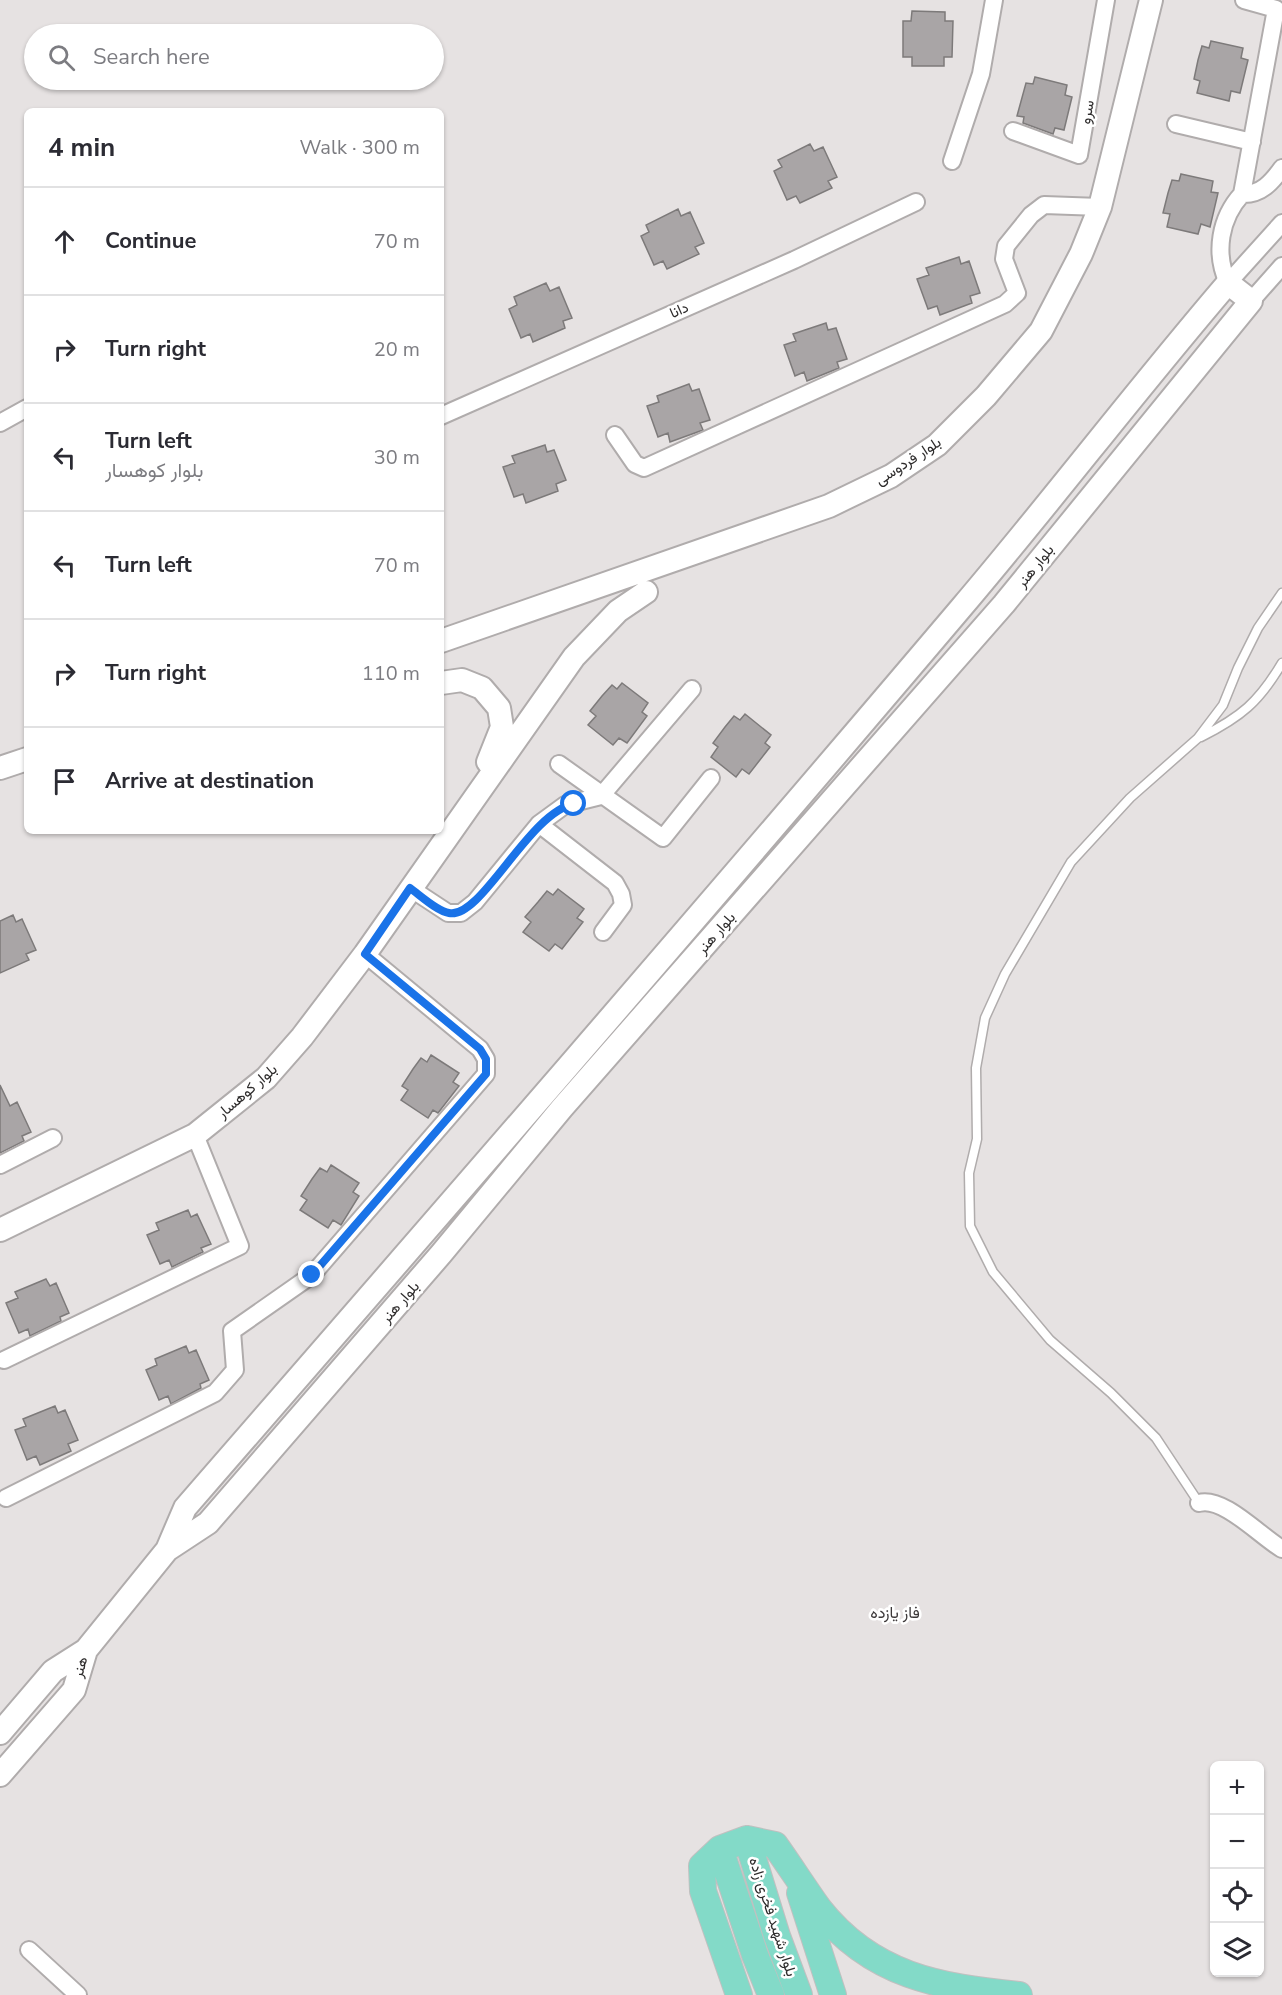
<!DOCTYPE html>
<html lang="en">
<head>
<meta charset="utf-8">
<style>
  :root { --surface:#fff; --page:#f7f7f7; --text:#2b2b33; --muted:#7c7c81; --line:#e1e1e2 }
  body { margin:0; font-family:"Nunito Sans",Vazirmatn,sans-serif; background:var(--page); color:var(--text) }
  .controls { position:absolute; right:18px; bottom:18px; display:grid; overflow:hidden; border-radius:9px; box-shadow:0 2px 4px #0004 }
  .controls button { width:54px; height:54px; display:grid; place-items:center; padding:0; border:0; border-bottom:2px solid var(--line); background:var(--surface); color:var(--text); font:30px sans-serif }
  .stop { position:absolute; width:18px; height:18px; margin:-14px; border:4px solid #1a73e8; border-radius:50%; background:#fff }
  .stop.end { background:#1a73e8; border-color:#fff; box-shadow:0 2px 6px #0008 }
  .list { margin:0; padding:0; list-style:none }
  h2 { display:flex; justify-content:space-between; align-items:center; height:78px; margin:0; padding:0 24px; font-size:26px }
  h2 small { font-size:20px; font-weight:400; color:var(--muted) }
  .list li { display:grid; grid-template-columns:39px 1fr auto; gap:18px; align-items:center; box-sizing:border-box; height:108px; padding:0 24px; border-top:2px solid var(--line) }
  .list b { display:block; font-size:22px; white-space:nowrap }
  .list p { margin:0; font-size:20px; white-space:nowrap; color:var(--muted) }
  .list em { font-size:20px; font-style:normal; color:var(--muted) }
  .icon { flex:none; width:33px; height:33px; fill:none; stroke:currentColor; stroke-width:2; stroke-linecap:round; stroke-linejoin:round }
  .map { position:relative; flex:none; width:1282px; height:1995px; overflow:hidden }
  .search { position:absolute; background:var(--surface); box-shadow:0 2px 4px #0004; left:24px; top:24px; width:420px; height:66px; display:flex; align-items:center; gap:15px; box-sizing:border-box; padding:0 21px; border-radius:33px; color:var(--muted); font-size:22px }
  .panel { position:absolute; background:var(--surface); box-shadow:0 2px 4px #0004; left:24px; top:108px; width:420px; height:726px; border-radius:9px }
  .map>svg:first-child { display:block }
</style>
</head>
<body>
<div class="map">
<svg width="1282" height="1995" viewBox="0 0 1282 1995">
  <rect width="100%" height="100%" fill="#e6e2e2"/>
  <path fill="#a9a5a6" stroke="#7d7a7a" stroke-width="1.5" d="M912 11 945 12V21H953L952 57H944V66H912V57H903V21H911Z
    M1211 41 1243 48 1241 58 1248 60 1240 93 1231 91 1229 101 1197 93 1200 81 1194 79 1198 60 1202 46 1209 48Z
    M1035 77 1067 85 1065 95 1072 97 1064 130 1055 128 1053 134 1023 123 1024 117 1017 116 1026 83 1033 84Z
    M810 144 814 151 823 147 837 177 828 181 832 188 800 203 796 196 787 200 774 171 782 167 778 160Z
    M1181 174 1213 181 1211 192 1218 193 1210 227 1201 224 1198 234 1167 227 1170 214 1163 213 1168 193 1172 180 1179 181Z
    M678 209 681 216 690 212 704 243 695 247 699 254 667 269 663 261 654 265 641 236 649 232 646 225Z
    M959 257 961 264 969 261 980 293 970 296 972 303 940 315 937 306 928 309 917 279 929 275 926 268Z
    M546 283 550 291 559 287 572 318 563 321 565 328 533 342 530 334 521 338 509 309 517 305 514 297Z
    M826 323 828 330 836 328 847 359 837 362 839 368 807 381 804 372 795 376 784 345 796 341 793 334Z
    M689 384 692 391 699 389 710 420 700 423 703 430 670 442 668 433 658 437 647 406 659 402 657 396Z
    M545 445 547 452 554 450 566 480 556 484 558 491 526 503 523 494 514 497 503 467 515 463 512 456Z
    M622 683 648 703 642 712 647 716 627 743 619 738 613 745 588 725 596 716 590 711 602 696 612 685 617 689Z
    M745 714 771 735 765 743 770 747 749 774 742 769 736 777 711 757 718 747 713 743 725 727 734 716 740 720Z
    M558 889 584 909 577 918 583 922 562 949 555 944 549 951 523 932 531 922 525 917 538 902 547 891 553 895Z
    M13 915 16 922 22 919 36 950 26 954 29 960 0 973V921Z
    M431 1055 459 1073 453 1082 459 1086 438 1113 433 1110 428 1118 401 1100 408 1090 402 1086 413 1069 421 1058 427 1062Z
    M0 1085 10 1106 17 1102 31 1132 22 1136 24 1141 0 1153Z
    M331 1165 359 1183 353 1192 359 1196 341 1225 333 1220 328 1228 300 1210 307 1200 301 1196 312 1179 320 1168 327 1172Z
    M188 1210 191 1217 197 1214 211 1244 201 1248 203 1252 172 1267 169 1260 160 1264 147 1235 159 1230 156 1223Z
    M46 1279 50 1286 56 1283 69 1313 60 1317 61 1321 30 1336 28 1329 19 1333 6 1303 18 1298 15 1292Z
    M186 1346 189 1353 196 1350 209 1380 200 1384 201 1388 171 1404 168 1396 159 1400 146 1370 157 1365 155 1359Z
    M55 1406 58 1413 65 1410 78 1440 68 1444 71 1451 40 1465 36 1456 27 1460 15 1430 26 1426 23 1419Z"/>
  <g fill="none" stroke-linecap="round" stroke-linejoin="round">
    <defs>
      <path id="lane" d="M1201 737C1241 717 1259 702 1282 663
        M1199 1503 1156 1438 1111 1393 1050 1340 993 1272 970 1226 969 1173 977 1139 976 1068 985 1018 1005 974 1071 862 1130 798 1198 738 1223 705 1238 668 1258 628 1282 593"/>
      <path id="street" d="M1176 124 1252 142
        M1013 131 1079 155 1106 0
        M952 161 981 74 994 0
        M1282 168C1272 182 1261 195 1242 194 1220 218 1214 253 1228 283L1282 223
        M1242 194 1276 9 1244 0
        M1251 301 1282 266
        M441 416 794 260 916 202
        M0 423 27 408
        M615 435 635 464 644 468 1005 304 1017 293 1004 259 1006 246 1031 215 1044 205 1100 207
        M559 764 663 838 711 778
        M539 824 615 883 621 894 623 905 603 932
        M410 888 448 913H461L475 902 539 824 565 805 601 796 692 689
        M0 1165 53 1138
        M4 1360 240 1246 195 1135
        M6 1498 215 1393 235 1370 232 1331 312 1275 486 1074V1059L480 1049 365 954
        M1199 1503C1223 1496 1260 1536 1282 1549
        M29 1950 78 1995"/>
      <path id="secondary" d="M441 641 829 506 891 476 937 445 986 396 1041 331 1081 254 1100 207 1151 0
        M441 683 462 680 482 688 499 708 502 727 488 762
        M0 768 27 759
        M0 1230 195 1135 266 1078 302 1037 365 954 574 657 618 611 646 592
        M0 1733 53 1671 86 1650 167 1550 185 1508C445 1209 705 910 961 608 1052 501 1137 389 1228 283L1251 301 1004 604 562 1108 441 1254 208 1523 167 1550
        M0 1775 74 1690 86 1650"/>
      <path id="primary" d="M747 1839 775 1845C790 1866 804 1888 819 1909 872 1976 939 1987 1019 1995
        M747 1839 777 1936 799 1995
        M720 1849 755 1955 771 1995
        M800 1893 833 1995
        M739 1995 703 1891 702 1866 720 1849 747 1839"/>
    </defs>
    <use href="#lane" stroke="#b0acac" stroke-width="11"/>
    <use href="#street" stroke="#b0acac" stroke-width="20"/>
    <use href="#secondary" stroke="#b0acac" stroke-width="26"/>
    <use href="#primary" stroke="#c0c0c0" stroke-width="28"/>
    <use href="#lane" stroke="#fff" stroke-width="8"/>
    <use href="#street" stroke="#fff" stroke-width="16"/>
    <use href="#secondary" stroke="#fff" stroke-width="22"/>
    <use href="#primary" stroke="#83dac8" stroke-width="26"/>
  </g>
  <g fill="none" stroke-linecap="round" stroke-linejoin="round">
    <path stroke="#1a73e8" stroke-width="8" d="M312 1275 486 1074V1059L480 1049 365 954 410 888C421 896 437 911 449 913 481 920 529 812 574 804"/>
  </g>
  <g text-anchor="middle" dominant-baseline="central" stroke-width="5" stroke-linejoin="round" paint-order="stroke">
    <g font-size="15" fill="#2e2c2c" stroke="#fff">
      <text transform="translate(1087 112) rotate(-80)">سرو</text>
      <text transform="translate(679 310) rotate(-24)">دانا</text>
      <text transform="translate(908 461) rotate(-33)">بلوار فردوسی</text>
      <text transform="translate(1035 566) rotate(-51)">بلوار هنر</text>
      <text transform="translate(716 933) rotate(-49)">بلوار هنر</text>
      <text transform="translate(247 1091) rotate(-41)">بلوار کوهسار</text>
      <text transform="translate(400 1302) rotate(-49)">بلوار هنر</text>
      <text transform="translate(80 1667) rotate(-74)">هنر</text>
      <text transform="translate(773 1917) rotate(72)">بلوار شهید فخری زاده</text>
    </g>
    <g font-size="16" fill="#3d393a" stroke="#fff">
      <text x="895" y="1613">فاز یازده</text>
    </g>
  </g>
</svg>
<div class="controls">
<button>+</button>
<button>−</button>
<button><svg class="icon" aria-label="locate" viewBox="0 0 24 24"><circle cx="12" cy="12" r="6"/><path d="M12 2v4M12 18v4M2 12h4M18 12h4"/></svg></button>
<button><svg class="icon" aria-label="layers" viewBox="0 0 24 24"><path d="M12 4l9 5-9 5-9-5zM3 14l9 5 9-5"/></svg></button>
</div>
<div class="stop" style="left:574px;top:804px"></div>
<div class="stop end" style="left:312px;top:1275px"></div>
<div class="search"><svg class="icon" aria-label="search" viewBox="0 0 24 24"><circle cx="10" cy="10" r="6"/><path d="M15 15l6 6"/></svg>Search here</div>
<section class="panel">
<h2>4 min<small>Walk · 300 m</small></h2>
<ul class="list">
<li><svg class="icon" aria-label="ahead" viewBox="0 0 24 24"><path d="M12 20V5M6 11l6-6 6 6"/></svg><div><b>Continue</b></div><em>70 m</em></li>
<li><svg class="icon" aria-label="right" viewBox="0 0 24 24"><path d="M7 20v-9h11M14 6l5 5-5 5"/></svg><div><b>Turn right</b></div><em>20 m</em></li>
<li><svg class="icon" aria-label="left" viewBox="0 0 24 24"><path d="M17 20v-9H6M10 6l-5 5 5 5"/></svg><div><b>Turn left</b><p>بلوار کوهسار</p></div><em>30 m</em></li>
<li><svg class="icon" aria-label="left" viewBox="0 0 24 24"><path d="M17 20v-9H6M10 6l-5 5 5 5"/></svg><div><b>Turn left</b></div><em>70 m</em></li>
<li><svg class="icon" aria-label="right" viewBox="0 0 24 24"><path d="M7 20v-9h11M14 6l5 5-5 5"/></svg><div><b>Turn right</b></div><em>110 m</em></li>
<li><svg class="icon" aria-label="arrive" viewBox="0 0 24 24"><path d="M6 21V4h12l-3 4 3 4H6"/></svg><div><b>Arrive at destination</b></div></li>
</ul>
</section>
</div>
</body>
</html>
